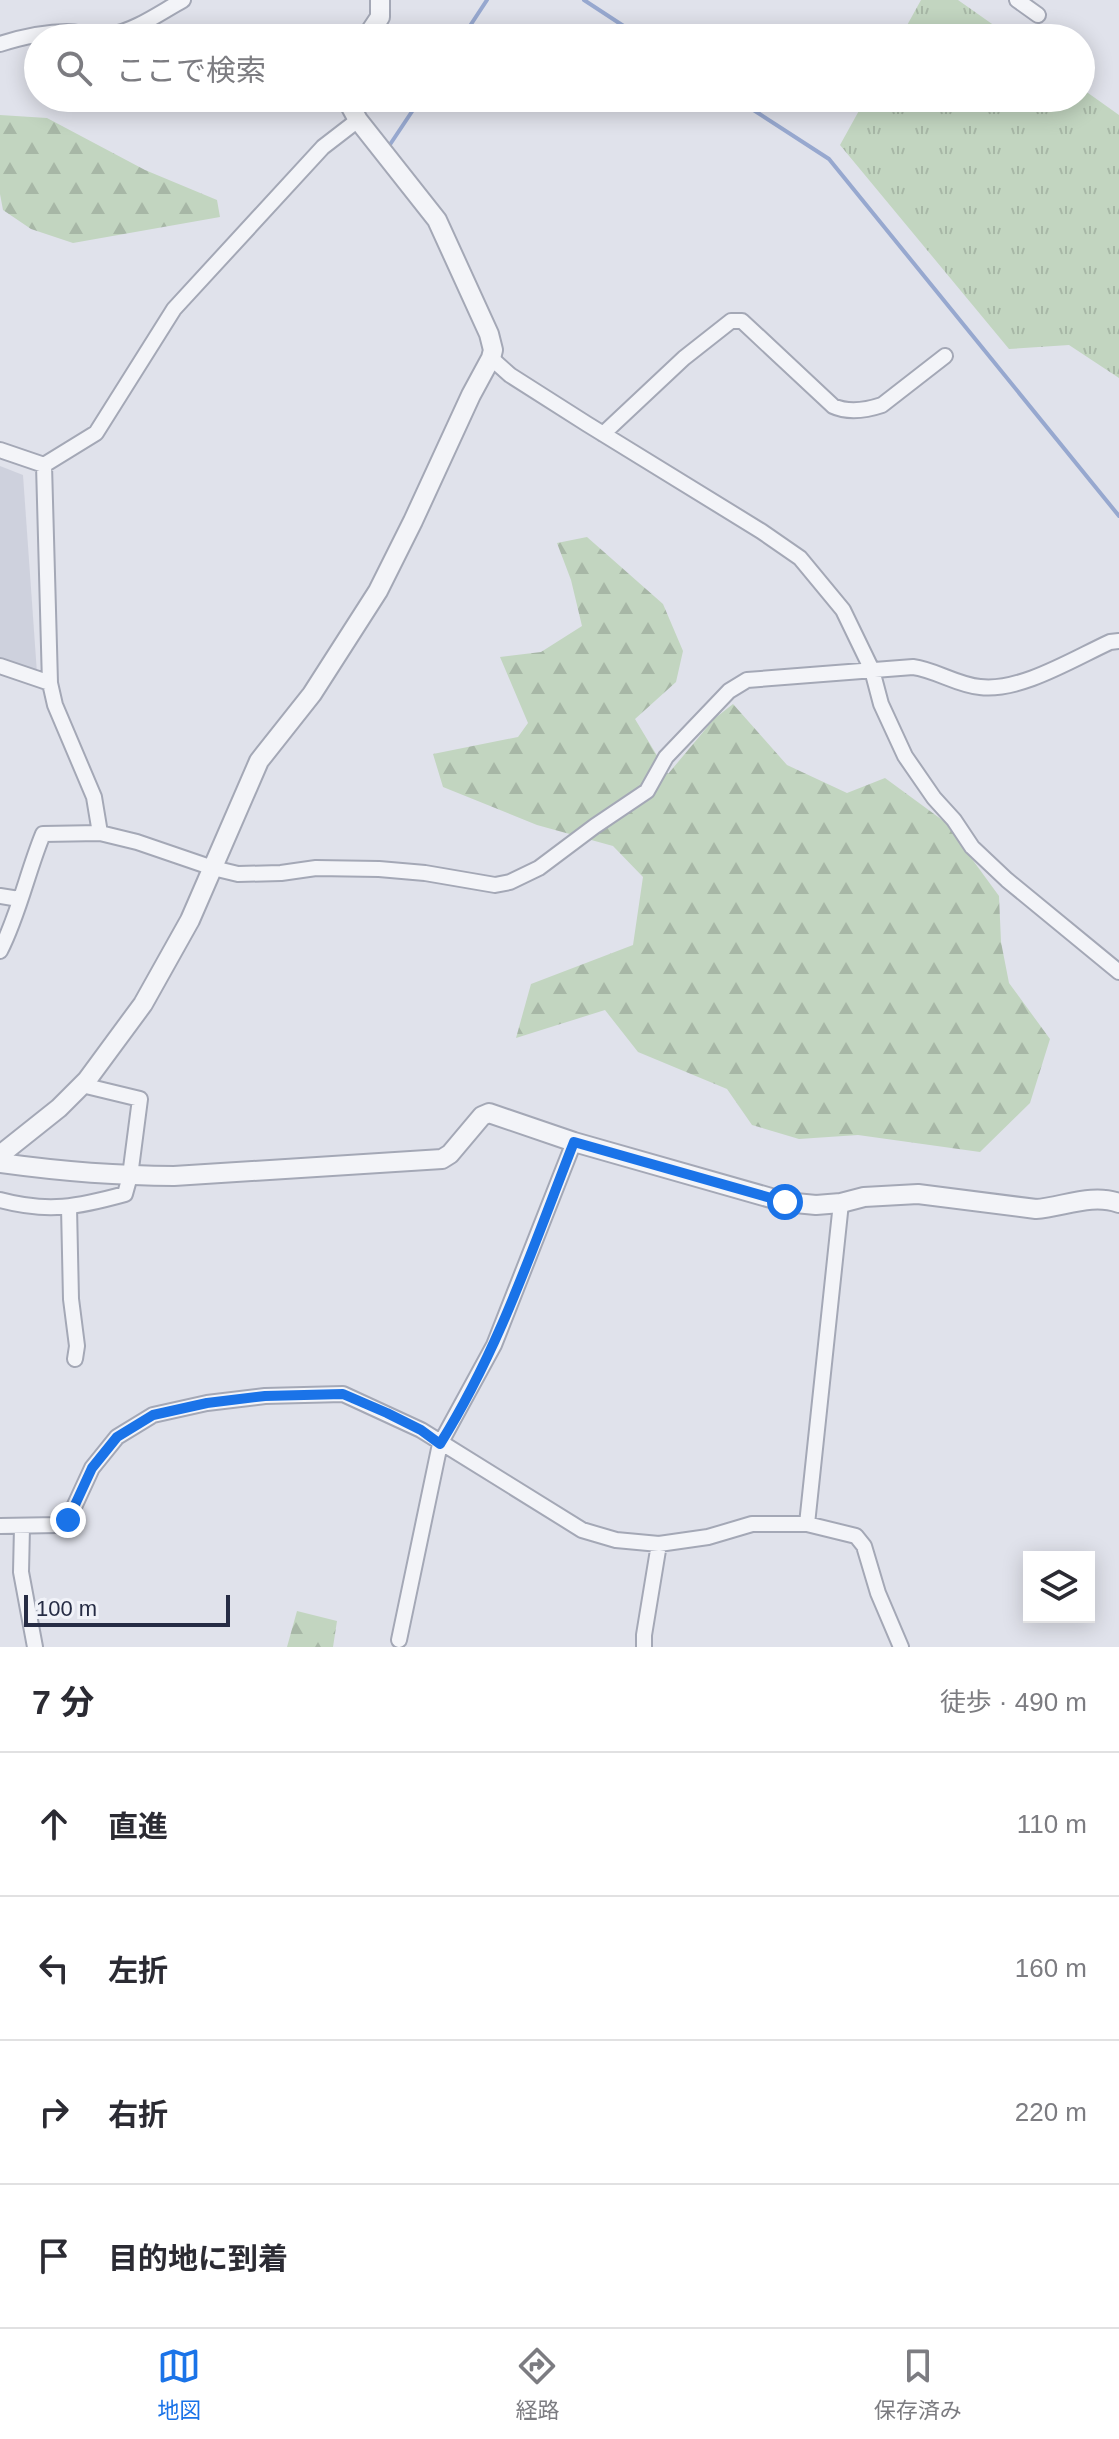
<!DOCTYPE html>
<html lang="ja">
<head>
<meta charset="utf-8">
<style>
  :root { --surface:#fff; --page:#f7f7f7; --text:#2b2b33; --muted:#7c7c81; --line:#e1e1e2; --accent:#1a73e8 }
  body { margin:0; font-family:Arial,"Noto Sans JP",sans-serif; background:var(--page); color:var(--text) }
  .controls { position:absolute; right:24px; bottom:24px; display:grid; overflow:hidden; border-radius:0px; box-shadow:0 4px 20px #0003 }
  .controls button { width:72px; height:72px; display:grid; place-items:center; padding:0; border:0; border-bottom:2px solid var(--line); background:var(--surface); color:var(--text); font:40px sans-serif }
  .scale { position:absolute; left:24px; bottom:20px; width:206px; box-sizing:border-box; padding-left:8px; border:4px solid #262c44; border-top:0; font-size:22px; line-height:28px; white-space:nowrap; color:#262c44; -webkit-text-stroke:6px #f0f2f8; paint-order:stroke }
  .stop { position:absolute; width:24px; height:24px; margin:-18px; border:6px solid #1a73e8; border-radius:50%; background:#fff }
  .stop.end { background:#1a73e8; border-color:#fff; box-shadow:0 2px 8px #0008 }
  .list { margin:0; padding:0; list-style:none }
  h2 { display:flex; justify-content:space-between; align-items:center; height:104px; margin:0; padding:0 32px; font-size:34px }
  h2 small { font-size:26px; font-weight:400; color:var(--muted) }
  .list li { display:grid; grid-template-columns:52px 1fr auto; gap:24px; align-items:center; box-sizing:border-box; height:144px; padding:0 32px; border-top:2px solid var(--line) }
  .list b { display:block; font-size:30px; white-space:nowrap }
  .list em { font-size:26px; font-style:normal; color:var(--muted) }
  .icon { flex:none; width:44px; height:44px; fill:none; stroke:currentColor; stroke-width:2; stroke-linecap:round; stroke-linejoin:round }
  .map { position:relative; flex:none; width:1119px; height:1647px; overflow:hidden }
  .search { position:absolute; background:var(--surface); box-shadow:0 4px 20px #0003; left:24px; right:24px; top:24px; height:88px; display:flex; align-items:center; gap:20px; box-sizing:border-box; padding:0 28px; border-radius:44px; color:var(--muted); font-size:30px }
  .sheet { height:680px; background:var(--surface) }
  nav { display:flex; justify-content:space-around; align-items:center; box-sizing:border-box; height:112px; border-top:2px solid var(--line); background:var(--surface); font-size:22px; color:var(--muted) }
  nav a { display:grid; justify-items:center; gap:4px }
  nav .on { color:var(--accent) }
  .map>svg:first-child { display:block }
</style>
</head>
<body>
<div class="map">
<svg width="1119" height="1647" viewBox="0 0 1119 1647">
  <defs>
    <pattern id="grass-tufts" width="24" height="20" patternUnits="userSpaceOnUse" patternTransform="scale(2)"><rect width="24" height="20" fill="#c2d5c0"/><path d="M3 7l-1-3M5 7V3M7 7l1-3M15 17l-1-3M17 17v-4M19 17l1-3" fill="none" stroke="#a7b7a6"/></pattern>
    <pattern id="forest-firs" width="22" height="20" patternUnits="userSpaceOnUse" patternTransform="scale(2)"><rect width="22" height="20" fill="#c2d5c0"/><path d="M5 1l3.5 6h-7zM16 11l3.5 6h-7z" fill="#a7b7a6"/></pattern>
  </defs>
  <rect width="100%" height="100%" fill="#e0e2eb"/>
  <path fill="#ced1dd" d="M0 466 23 475 37 673 0 660Z"/>
  <path fill="url(#grass-tufts)" d="M921 0H958L1012 38H900Z
    M1081 88 1119 115V378L1069 345 1009 349 840 145 866 98H1081Z"/>
  <path fill="url(#forest-firs)" d="M0 115 47 118 145 170 217 200 220 217 73 243 31 229 3 210 0 194Z
    M587 537 663 604 683 651 676 682 635 719 668 774 714 719 733 704 787 765 847 793 885 778 945 822 999 896 1001 942 1009 983 1050 1039 1030 1103 980 1152 858 1135 799 1139 752 1125 727 1089 638 1052 605 1010 516 1038 531 984 633 945 643 877 613 846 537 825 443 787 433 754 518 737 528 723 500 657 541 652 582 626 571 580 557 543Z
    M297 1611 337 1621 333 1647H287Z"/>
  <g fill="none" stroke-linecap="round" stroke-linejoin="round">
    <path stroke="#97a8cf" stroke-width="4" d="M584 0 642 38
      M462 38 487 0
      M735 98 829 159 1119 516
      M387 149 421 98"/>
    <defs>
      <path id="minor" d="M1017 0 1038 15
        M0 44C22 37 43 32 67 32 81 32 96 38 110 35 135 31 161 12 183 0
        M491 358 510 375 587 424 761 531 800 558 843 610 872 670 881 704 905 756 934 798 954 820 972 847 1007 880 1119 972
        M603 434 684 358 731 321H742L833 406C848 413 867 410 882 405L945 356
        M0 450 44 465
        M44 465 96 433 174 309 323 147 358 120
        M44 465 50 683 55 705 94 797 100 833
        M0 666 50 683
        M0 896 19 899
        M0 951C19 914 27 873 43 834L100 833 137 842 213 868 238 874 281 873 316 868 379 869 425 873 495 885 510 882 539 868 595 826 647 791 666 757 729 691 747 680 913 667C936 670 957 685 980 687 1020 692 1073 659 1110 642L1119 641
        M0 1200C48 1213 78 1207 125 1194L130 1176 140 1099 82 1085
        M69 1207 71 1299 77 1346 75 1359
        M807 1524 841 1203
        M0 1526 58 1525 68 1520 92 1468 117 1437 153 1415 207 1403 265 1396 343 1394 421 1430 582 1530 616 1540 659 1544 708 1537 752 1524H807L856 1536 864 1546 878 1593 901 1647
        M22 1527 21 1572 35 1647
        M399 1640 440 1444 494 1345 574 1142
        M644 1647V1635L659 1544"/>
      <path id="tertiary" d="M366 38 380 17V0
        M0 1155 59 1108 87 1080 143 1004 190 920 259 761 312 694 378 591 413 521 471 395 491 358 493 350 489 334 437 220 358 120 346 98
        M0 1163C58 1171 115 1176 174 1176L442 1159 450 1154 482 1116 489 1113 574 1142 785 1202 816 1205 841 1203 864 1197 918 1194 1036 1209C1063 1207 1092 1193 1119 1203"/>
    </defs>
    <use href="#minor" stroke="#a4a8b6" stroke-width="18"/>
    <use href="#tertiary" stroke="#a4a8b6" stroke-width="22"/>
    <use href="#minor" stroke="#f3f4f8" stroke-width="14"/>
    <use href="#tertiary" stroke="#f3f4f8" stroke-width="18"/>
  </g>
  <g fill="none" stroke-linecap="round" stroke-linejoin="round">
    <path stroke="#1a73e8" stroke-width="10" d="M68 1520 92 1468 117 1437 153 1415 207 1403 265 1396 343 1394 387 1413 421 1430 440 1444C499 1350 534 1244 574 1142L785 1202"/>
  </g>
</svg>
<div class="controls">
<button><svg class="icon" aria-label="layers" viewBox="0 0 24 24"><path d="M12 4l9 5-9 5-9-5zM3 14l9 5 9-5"/></svg></button>
</div>
<div class="scale">100 m</div>
<div class="stop" style="left:785px;top:1202px"></div>
<div class="stop end" style="left:68px;top:1520px"></div>
<div class="search"><svg class="icon" aria-label="search" viewBox="0 0 24 24"><circle cx="10" cy="10" r="6"/><path d="M15 15l6 6"/></svg>ここで検索</div>
</div>
<section class="sheet">
<h2>7 分<small>徒歩 · 490 m</small></h2>
<ul class="list">
<li><svg class="icon" aria-label="ahead" viewBox="0 0 24 24"><path d="M12 20V5M6 11l6-6 6 6"/></svg><div><b>直進</b></div><em>110 m</em></li>
<li><svg class="icon" aria-label="left" viewBox="0 0 24 24"><path d="M17 20v-9H6M10 6l-5 5 5 5"/></svg><div><b>左折</b></div><em>160 m</em></li>
<li><svg class="icon" aria-label="right" viewBox="0 0 24 24"><path d="M7 20v-9h11M14 6l5 5-5 5"/></svg><div><b>右折</b></div><em>220 m</em></li>
<li><svg class="icon" aria-label="arrive" viewBox="0 0 24 24"><path d="M6 21V4h12l-3 4 3 4H6"/></svg><div><b>目的地に到着</b></div></li>
</ul>
</section>
<nav>
<a class="on"><svg class="icon" aria-label="map" viewBox="0 0 24 24"><path d="M3 6l6-2 6 2 6-2v14l-6 2-6-2-6 2zM9 4v14M15 6v14"/></svg>地図</a>
<a><svg class="icon" aria-label="directions" viewBox="0 0 24 24"><path d="M12 3l9 9-9 9-9-9zM9 14v-3h6M13 9l2 2-2 2"/></svg>経路</a>
<a><svg class="icon" aria-label="saved" viewBox="0 0 24 24"><path d="M7 4h10v16l-5-4-5 4z"/></svg>保存済み</a>
</nav>
</body>
</html>
